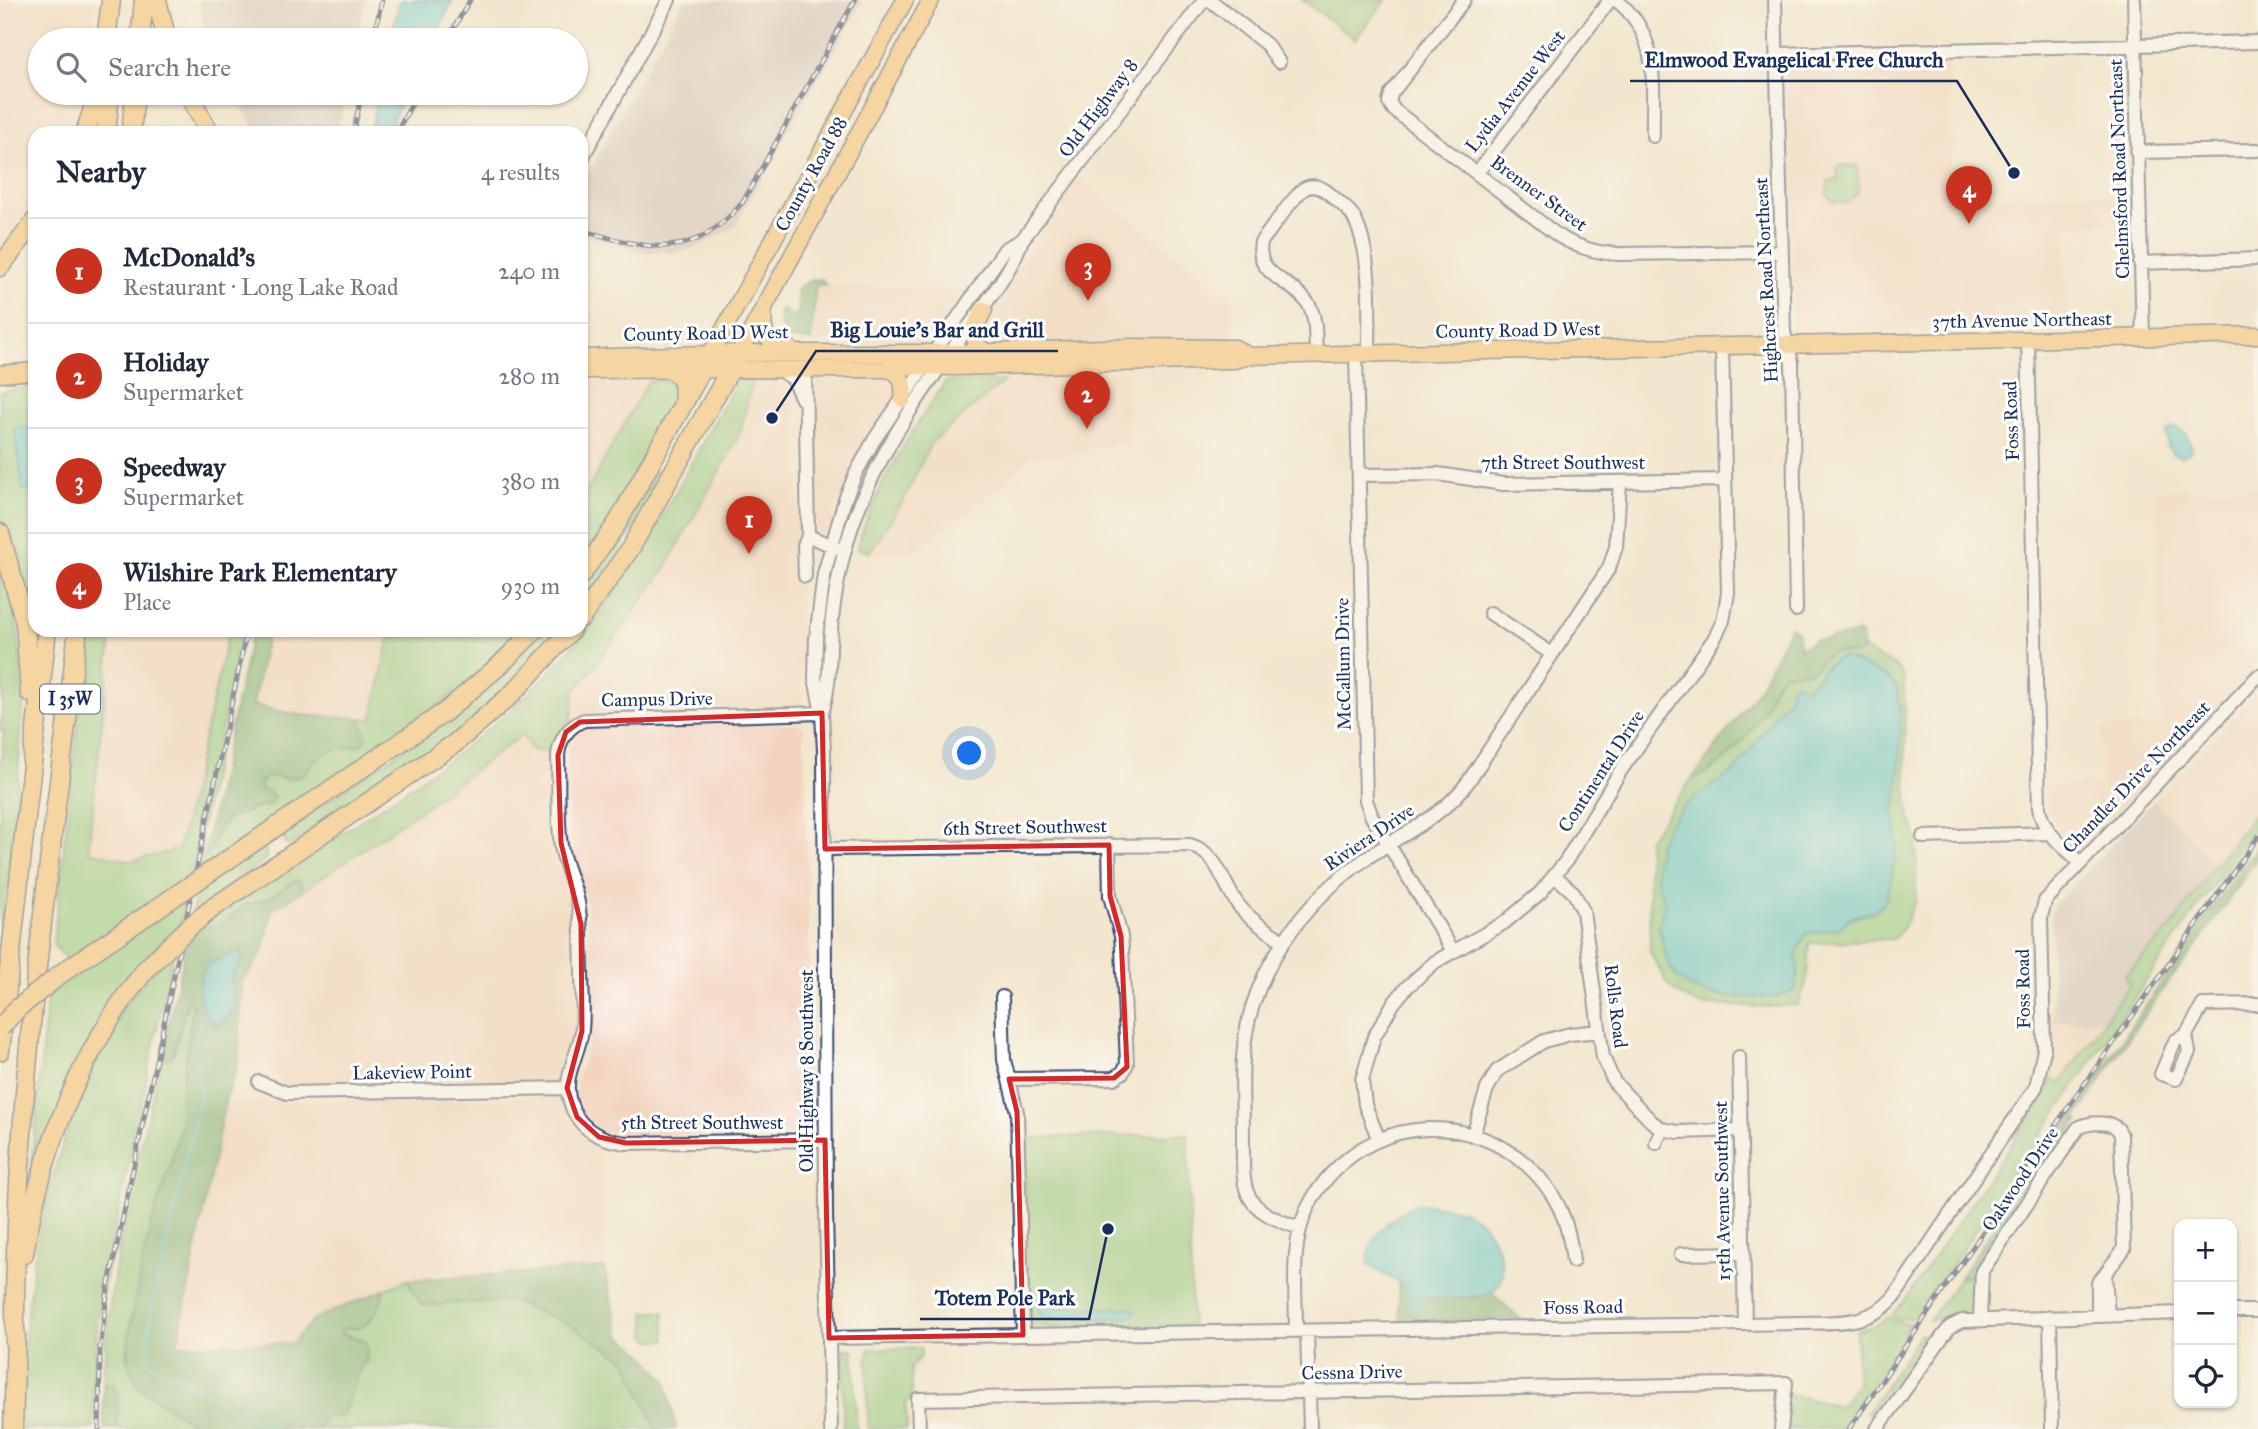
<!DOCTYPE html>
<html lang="en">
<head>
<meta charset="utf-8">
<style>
  :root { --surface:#fff; --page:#f6f6f7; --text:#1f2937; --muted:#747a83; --line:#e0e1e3; --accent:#c8321e }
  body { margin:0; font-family:"IM FELL Great Primer",serif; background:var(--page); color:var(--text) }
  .controls { position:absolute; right:21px; bottom:21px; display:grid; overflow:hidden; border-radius:14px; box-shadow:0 2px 5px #0004 }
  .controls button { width:63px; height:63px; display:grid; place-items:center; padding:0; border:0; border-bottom:2px solid var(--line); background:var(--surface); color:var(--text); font:35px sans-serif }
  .you { position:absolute; left:970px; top:754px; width:24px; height:24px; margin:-18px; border:5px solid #fff; border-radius:50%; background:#1a73e8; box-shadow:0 0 0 10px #1a73e833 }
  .badge { display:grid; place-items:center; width:46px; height:46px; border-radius:50%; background:var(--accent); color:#fff; font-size:23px; font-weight:700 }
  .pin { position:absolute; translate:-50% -58px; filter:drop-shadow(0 2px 4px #0008) }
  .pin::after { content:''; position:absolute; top:37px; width:24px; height:21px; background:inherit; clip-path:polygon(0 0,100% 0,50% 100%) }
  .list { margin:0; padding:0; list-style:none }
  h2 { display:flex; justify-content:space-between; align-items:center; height:91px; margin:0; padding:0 28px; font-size:30px }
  h2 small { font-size:23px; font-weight:400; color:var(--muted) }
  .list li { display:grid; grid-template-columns:46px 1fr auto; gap:21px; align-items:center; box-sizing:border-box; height:105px; padding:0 28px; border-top:2px solid var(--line) }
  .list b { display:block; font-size:26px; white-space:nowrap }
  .list p { margin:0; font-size:23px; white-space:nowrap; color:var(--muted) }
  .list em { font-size:23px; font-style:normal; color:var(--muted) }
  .icon { flex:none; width:38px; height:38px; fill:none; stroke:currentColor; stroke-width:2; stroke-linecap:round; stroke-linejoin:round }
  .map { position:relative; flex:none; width:2258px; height:1429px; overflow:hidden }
  .search { position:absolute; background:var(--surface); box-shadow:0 2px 5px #0004; left:28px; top:28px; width:560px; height:77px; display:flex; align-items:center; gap:18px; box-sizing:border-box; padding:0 24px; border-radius:38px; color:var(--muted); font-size:26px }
  .panel { position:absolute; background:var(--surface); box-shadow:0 2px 5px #0004; left:28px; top:126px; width:560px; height:511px; border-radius:21px }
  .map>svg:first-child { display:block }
</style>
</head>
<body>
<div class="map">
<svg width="2258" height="1429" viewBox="0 0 2258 1429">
  <rect width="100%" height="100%" fill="#fff"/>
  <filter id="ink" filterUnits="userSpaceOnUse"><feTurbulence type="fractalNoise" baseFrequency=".0143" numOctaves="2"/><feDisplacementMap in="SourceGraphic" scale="14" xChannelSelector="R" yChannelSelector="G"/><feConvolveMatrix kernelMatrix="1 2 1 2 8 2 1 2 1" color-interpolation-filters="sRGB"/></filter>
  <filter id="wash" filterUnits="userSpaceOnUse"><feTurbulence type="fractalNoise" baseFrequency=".00686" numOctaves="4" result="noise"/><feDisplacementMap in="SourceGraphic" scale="28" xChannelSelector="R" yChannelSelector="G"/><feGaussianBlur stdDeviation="1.57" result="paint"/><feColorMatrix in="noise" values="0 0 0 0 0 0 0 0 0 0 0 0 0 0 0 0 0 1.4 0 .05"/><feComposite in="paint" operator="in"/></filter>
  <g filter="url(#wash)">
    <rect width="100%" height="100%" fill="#f2e7ce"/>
    <path fill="#f3d4be" d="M0 0H97L93 40H40V93H84L70 133H35V201L0 249Z
      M1949 55 1953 197 2130 193 2131 223 2065 225 2067 326 1793 332 1786 59Z
      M1078 178 1233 299 1234 344H988L984 342 979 326 980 323Z
      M816 284 875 286 965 290 924 346H903L811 341Z
      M1129 372 1130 441 1057 456 1031 457 980 507 941 530 915 550 876 556 869 553 903 501 931 443 1004 381 1024 374Z
      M887 376 896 383 897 394 854 464 827 533 819 534 815 528 813 379 815 377Z
      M753 378H783L797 398 802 702 797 707 789 708 594 712 570 720 573 713 574 691 595 666 664 570 740 434Z
      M648 381 581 502V382Z
      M2258 488 2257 664 2244 682 2084 847H2078L2061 833 2051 818 2047 807 2046 785 2101 783V727L2161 725 2155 490Z
      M112 630H229L178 850 139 861 88 851Z
      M268 630H391L372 721 355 717 298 715 253 705Z
      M2258 692V810L2216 863 2154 801Z
      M795 723 802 726 804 729 813 1128 805 1134 620 1137 602 1131 584 1115 576 1095V1080L587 1051 591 1026 588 909 569 841 567 755 571 739 583 729 595 726Z
      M523 735 553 751 556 857 571 900 574 923 577 1024 574 1040 559 1080 555 1083 292 1087 282 1082 272 1067 263 1063 238 1064 242 980 258 965 265 946 272 910 419 811Z
      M2105 1020 2061 1082 2051 1079 2053 1021Z
      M557 1097 563 1103 570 1121 576 1129 586 1138 604 1147 602 1154 604 1268 407 1280 314 1319 292 1343 176 1345 225 1102Z"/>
    <path fill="#cfc0ba" d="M199 0H366L357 40H209L202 21Z
      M684 0H863L734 228 698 247 672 253 644 252 581 234V186Z
      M234 93H346L338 133H257Z
      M2154 801 2216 863 2170 929 2125 975 2130 983 2105 1020 2053 1021 2051 914 2053 906Z"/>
    <path fill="#8bc97f" stroke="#537c6e" stroke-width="2" fill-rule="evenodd" d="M1302 0H1386L1355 39Z
      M1857 165 1859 191 1847 203 1833 202 1827 194 1828 181 1838 180 1837 166Z
      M753 378 740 434 664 570 595 666 574 691 572 717 558 734 551 753 532 750 522 735 419 811 302 891 301 882 296 880 269 898 245 906 218 926 212 928 205 923 210 919C262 885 314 852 366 817 444 765 521 711 581 637 645 559 688 466 738 379Z
      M672 380 680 391 607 524 581 561V502L648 381Z
      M946 381H1004L931 443 903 501 869 553 857 548C874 490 905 441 939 391L943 390 941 388Z
      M35 386V428L15 430 23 477 21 486 23 489H35V608L32 649 10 548 0 515V392Z
      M656 471 662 475 643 515 581 609V589L622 530Z
      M0 554 18 631 24 693 15 819 0 951V772L4 731H0L3 694 0 664Z
      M88 630H112L88 851 131 861 178 850 229 630H243L190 879 68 960 53 945Z
      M391 630H523C428 726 311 795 200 871L204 853H210C220 816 232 814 267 806L274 796 260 788 259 784C269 768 286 784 300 776 305 773 307 767 311 764 323 750 340 747 357 746L364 736 360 718 372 720Z
      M546 630H564L534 663 455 736 289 846 285 843 284 830 453 716 501 675Z
      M1863 647C1873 660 1896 658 1904 679L1906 784 1910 817 1917 839 1916 891V901L1902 930 1893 939 1809 943 1807 980 1798 1005 1770 1007 1699 1005 1678 994 1667 984 1650 952 1648 840 1692 779C1716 773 1747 738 1760 717 1769 703 1772 686 1783 673L1811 671C1817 666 1823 657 1830 654 1843 648 1854 661 1863 647ZM1850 659 1887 677 1897 687 1900 711V768L1896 804 1892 812 1897 826V845L1889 890 1884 903 1866 914 1805 934 1796 955 1798 968 1795 989C1775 999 1763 996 1742 997 1701 997 1675 988 1664 946 1662 940 1659 932 1659 925 1659 918 1664 912 1666 905L1657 885 1656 877 1668 826 1688 802 1736 770 1778 711 1788 699 1791 687 1799 685 1805 688 1812 683 1827 665Z
      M2258 810V823C2139 985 2031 1155 1914 1318 1906 1319 1898 1322 1892 1314L1905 1300 2038 1105 2051 1079 2061 1082 2130 984 2125 976 2170 929 2216 863Z
      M262 848 266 850 267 858 191 916 197 889Z
      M187 897 180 926 149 955 29 1190 48 990Z
      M174 949 112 1241 98 1319 93 1389 94 1429H20C24 1292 39 1171 104 1048 115 1027 126 1002 142 984 152 971 164 960 174 949Z
      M191 1003 193 1007 180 1102 182 1121 172 1160 152 1222 131 1319 127 1352 129 1367 139 1387 201 1429H117V1396L114 1386 110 1383 103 1386C107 1271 139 1158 164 1046L163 1054 174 1052 187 1004Z
      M1188 1134 1192 1325 1032 1327 1028 1319 1024 1138Z
      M1976 1272 1975 1308 1929 1321 1960 1277 1964 1278Z
      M407 1280 422 1305 511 1301 567 1323 627 1361 656 1429H316L328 1417 342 1416 361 1367 363 1339 338 1332 339 1330C346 1327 350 1329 357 1328 371 1326 383 1303 383 1290Z
      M645 1312H664L666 1340H651L646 1335Z
      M1888 1317 1903 1324 1911 1323 1904 1332 1905 1336 1841 1429H1787L1790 1394 1840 1406 1857 1383 1856 1331 1877 1324Z
      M1945 1320 1947 1324 1923 1351 1876 1421 1873 1413H1867L1920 1334 1927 1337Z
      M921 1348V1356L911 1368 912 1398 906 1403 907 1429H868L867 1362 869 1349Z
      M843 1349H853L857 1429H843Z"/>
    <path fill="#70ad6e" stroke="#466e66" stroke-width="2" fill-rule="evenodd" d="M814 279H822L826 285H816L811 341 787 338 782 333 779 313 782 308 789 315 798 314C801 297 786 289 814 279Z
      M1790 627 1797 631 1800 649 1815 639 1823 640 1858 633 1862 636C1868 666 1846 649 1833 653 1824 655 1818 665 1811 671L1783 673C1772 686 1769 703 1760 717 1745 740 1719 772 1692 779L1758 690Z
      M252 630H268L253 705 298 715 360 718 367 740C357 751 338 746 325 753 313 758 307 776 295 778 282 781 268 770 259 784L260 788 274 796 272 803 228 818 217 831 209 854 204 853Z
      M2258 846V857L2196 947 2168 982 2122 1048 2075 1120H2079L1976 1272 1967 1277H1960L2221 895Z
      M296 880 301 882 302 891 272 910C266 941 265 958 242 980L238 1064 225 1102 177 1345 292 1343 314 1319 383 1290C383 1303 371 1326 357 1328 349 1329 346 1327 339 1330V1333C347 1337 359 1337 366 1343L367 1361 361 1367 342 1416 328 1417 316 1429H201L139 1387 129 1367 128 1343 141 1266 152 1222 172 1160 181 1121 180 1102 193 1004H187L174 1052 169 1060 165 1058 164 1046 188 936 205 923 212 928 218 926 245 905 269 898ZM236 952 242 960 232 975 233 1004 231 1014 222 1022 213 1023 204 1011 211 963Z
      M604 1268 620 1335 640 1351 666 1380 676 1429H656L627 1361 567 1323 511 1301 422 1305 407 1280Z
      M1398 1282 1417 1296 1473 1298 1492 1293 1521 1319 1400 1321Z
      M110 1383C122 1392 117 1414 117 1429H104L103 1386Z"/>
    <path fill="#59c6cc" stroke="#3a7a95" stroke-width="2" d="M400 0H453L434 40H390Z
      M378 93H405L387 133H370Z
      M2176 427 2186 434 2192 447 2189 453 2182 457 2173 454 2168 447 2166 433 2170 429Z
      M18 428H35L34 490 23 489 21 486C24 469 15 449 15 430Z
      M1844 657 1887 677 1897 687 1900 711V768L1896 804 1892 812 1896 820 1897 845 1889 890 1884 903 1874 911 1850 918 1840 928 1805 934 1796 955 1798 968 1795 990 1776 997H1731L1701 992 1689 986 1677 977 1668 963 1659 924 1666 905 1657 885 1656 865 1659 843 1668 825 1688 802 1736 770 1778 711 1788 700 1791 687 1796 682 1805 688C1820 678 1825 661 1844 657Z
      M236 952 241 954 242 960 232 976 233 1010 222 1022 216 1024C198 1013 192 978 210 964 217 959 228 956 236 952Z
      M1418 1204C1435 1204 1462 1208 1476 1218 1494 1230 1516 1278 1491 1293 1481 1299 1427 1300 1416 1296 1410 1293 1405 1286 1399 1283 1387 1275 1377 1273 1368 1263 1368 1235 1394 1213 1418 1204Z
      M1044 1302 1056 1308H1131L1135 1310V1313L1130 1317 1047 1320 1039 1312 1041 1303Z"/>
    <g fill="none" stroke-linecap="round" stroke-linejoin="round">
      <path stroke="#59c6cc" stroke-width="2.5" d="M205 1010 193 1051 201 1094 150 1316 147 1361 274 1429"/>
      <path stroke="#59c6cc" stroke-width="14" d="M1413 1278 1416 1303 1415 1295"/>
    </g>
  </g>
  <g filter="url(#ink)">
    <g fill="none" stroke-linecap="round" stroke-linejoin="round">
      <defs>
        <path id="minor" d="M1210 0 1267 45 1279 62
          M1464 0 1391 94 1389 102 1394 110 1557 235C1576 247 1595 253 1618 254L1782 252
          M1616 0C1661 35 1652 84 1653 136
          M1775 0 1784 332 1792 362 1796 610
          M2134 0 2143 338
          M1777 54 2258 42
          M2137 152 2258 150
          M581 160 669 0
          M1477 173 1610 0
          M2140 263 2258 259
          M2028 340 2039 808C2042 831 2063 846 2080 862
          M1316 354C1315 339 1317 319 1309 305 1294 280 1254 277 1261 242 1270 231 1295 194 1305 188 1314 184 1323 188 1330 194 1337 201 1348 208 1353 216 1373 252 1369 313 1369 354
          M1356 354 1366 800 1372 817 1453 951
          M778 369 792 378 802 399
          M805 370 808 536 838 548
          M1359 475 1438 474 1503 484 1725 480
          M805 576 804 546 808 536
          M1490 613 1552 654
          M822 713 584 720C568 727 560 738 558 755 559 785 557 817 561 846 564 866 574 883 578 902 582 925 581 948 582 971 582 991 584 1011 582 1030 579 1055 562 1076 570 1102 578 1129 600 1140 626 1143L825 1140
          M822 713C832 680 828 652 832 619 837 576 848 530 866 491 892 432 930 381 967 329 988 300 1010 274 1022 240L1204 0
          M1923 837 2050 833
          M1109 845 1110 896 1121 936 1122 948 1127 1064 1123 1072
          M825 849 1190 845C1220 854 1222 885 1240 907 1252 921 1268 931 1283 941
          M1555 876 1574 893 1583 911 1603 1057 1614 1082 1651 1121 1662 1129 1678 1132 1740 1130
          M1002 997 1004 1060 1017 1112 1023 1335
          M2186 1035 2175 1041 2161 1074 2176 1079 2189 1052 2186 1035 2203 1005 2258 1004
          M1739 1057 1745 1324
          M1010 1079 1114 1078 1123 1072
          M259 1082 287 1093 567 1088
          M1473 1135 1487 1089 1497 1071 1544 1041 1570 1034 1599 1031
          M1379 1140 1365 1105 1362 1080 1374 1037 1393 1004 1406 988 1435 962 1504 923 1540 893 1566 861 1621 770 1714 639 1723 621 1728 593 1722 347
          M1656 1143 1662 1129
          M1300 1228C1238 1208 1243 1191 1243 1132 1243 1108 1241 1083 1243 1058 1248 976 1301 903 1367 858 1403 833 1442 818 1468 782L1609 568 1616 547 1620 482
          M1681 1254 1743 1253
          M2105 1275 2108 1315
          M2232 1311H2258
          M2050 1317 2052 1429
          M1980 1318 1982 1271 2078 1128C2088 1122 2109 1121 2118 1129L2121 1135 2124 1249 2098 1283V1315
          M1296 1330C1296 1290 1290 1246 1307 1209 1321 1180 1345 1156 1374 1142 1443 1109 1528 1141 1560 1209 1568 1226 1571 1243 1573 1261
          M1307 1331 1310 1429
          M829 1338 1800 1323C1835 1322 1870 1326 1894 1297L2036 1087 2044 1050 2041 917 2045 901 2258 676
          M831 1429 826 1213 824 751 822 713 815 678 816 638 824 574 845 499 856 473 874 440 1005 249 1022 240
          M919 1429 918 1399 1786 1383 1781 1429
          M1877 1429 1943 1336 1950 1327 1962 1321 2179 1313"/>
        <path id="major" d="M764 309C762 333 764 342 789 348
          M984 310C974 330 967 337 986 353
          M581 358 739 353H961L1133 347 1235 348 1249 356
          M707 360 905 0
          M735 361 931 0
          M886 369C903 372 904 384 903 399
          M581 370 884 369 911 366 953 367 1234 360 1249 356 2258 335
          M0 374 35 371"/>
        <path id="highway" d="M157 0 167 40
          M106 40 111 0
          M140 40 144 0
          M188 93 210 133
          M85 133 98 93
          M106 133 110 93
          M131 133 135 93
          M0 267 35 221
          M670 369C686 379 684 386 683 404
          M0 533 25 623 30 693
          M581 575 618 522 703 368
          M581 618 630 549 730 370
          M229 859 445 712 501 664 535 630
          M214 907 454 744 512 694 571 630
          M66 970 149 914
          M0 1051 47 630
          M24 1254C41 1151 81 1049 147 968
          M15 1345C13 1105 49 868 78 630
          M13 1429 16 1334"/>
      </defs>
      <use href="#minor" stroke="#3b4b6f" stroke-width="16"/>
      <use href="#major" stroke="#3b4b6f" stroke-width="19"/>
      <use href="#highway" stroke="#3b4b6f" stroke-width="21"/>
      <use href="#minor" stroke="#fff" stroke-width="12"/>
      <use href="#major" stroke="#f8bf6c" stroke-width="16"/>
      <use href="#highway" stroke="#f8bf6c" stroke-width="18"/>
      <defs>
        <path id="rail" d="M373 40 382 0
          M447 40 470 0
          M353 133 362 93
          M396 133 418 93
          M581 230C649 249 691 263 743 202L855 0
          M99 1429 100 1349 108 1288 247 630
          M1849 1429 2053 1129 2258 837"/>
      </defs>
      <use href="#rail" stroke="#1b2f5e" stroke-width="5"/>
      <use href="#rail" stroke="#fff" stroke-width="2.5" stroke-dasharray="8" stroke-linecap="butt"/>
      <defs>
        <path id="highway-bridge" d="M149 914 229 859
          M147 968 188 928 214 907
          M0 1028 17 1009 66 970"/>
      </defs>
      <use href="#highway-bridge" stroke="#3b4b6f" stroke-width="21" stroke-linecap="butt"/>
      <use href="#highway-bridge" stroke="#f8bf6c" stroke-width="18"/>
    </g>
  </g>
  <path d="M0 0H2258V1429H0ZM822 713 825 849 1109 845 1110 896 1121 936 1127 1067 1114 1078 1009 1079 1017 1112 1023 1335 829 1338 825 1140 626 1143 599 1137 577 1117 567 1088 582 1031 581 924 561 843 558 755 566 732 580 722Z" fill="#f2e7ce" fill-opacity=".55" fill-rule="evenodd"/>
  <path fill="none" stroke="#d62828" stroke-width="5" stroke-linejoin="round" d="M822 713 825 849 1109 845 1110 896 1121 936 1127 1067 1114 1078 1009 1079 1017 1112 1023 1335 829 1338 825 1140 626 1143 599 1137 577 1117 567 1088 582 1031 581 924 561 843 558 755 566 732 580 722Z"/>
  <g text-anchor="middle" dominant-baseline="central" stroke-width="6" stroke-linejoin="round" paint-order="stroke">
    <rect fill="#fff" stroke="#5f6d8e" stroke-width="2" x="40" y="684.5" width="60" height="29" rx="5"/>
    <g font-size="18" font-weight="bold" fill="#1b2f5e">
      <text x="70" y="699">I 35W</text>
    </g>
    <g font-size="19" fill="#1b2f5e" stroke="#fff">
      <text transform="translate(1515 91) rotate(-52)">Lydia Avenue West</text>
      <text transform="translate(1098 108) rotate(-53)">Old Highway 8</text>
      <text transform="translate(2119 169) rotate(-92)">Chelmsford Road Northeast</text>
      <text transform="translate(811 174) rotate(-61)">County Road 88</text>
      <text transform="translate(1539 193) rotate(36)">Brenner Street</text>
      <text transform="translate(1766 280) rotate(-93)">Highcrest Road Northeast</text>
      <text transform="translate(2022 320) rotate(-1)">37th Avenue Northeast</text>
      <text transform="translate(1518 330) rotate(-1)">County Road D West</text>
      <text transform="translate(706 333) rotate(-1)">County Road D West</text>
      <text transform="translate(2011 421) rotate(-92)">Foss Road</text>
      <text x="1563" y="462">7th Street Southwest</text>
      <text transform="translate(1343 664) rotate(-91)">McCallum Drive</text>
      <text transform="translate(657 699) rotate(-1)">Campus Drive</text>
      <text transform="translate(1601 771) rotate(-57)">Continental Drive</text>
      <text transform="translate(2136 777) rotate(-46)">Chandler Drive Northeast</text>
      <text transform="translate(1025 827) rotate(-1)">6th Street Southwest</text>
      <text transform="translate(1369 837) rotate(-34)">Riviera Drive</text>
      <text transform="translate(2023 989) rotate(-91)">Foss Road</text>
      <text transform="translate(1616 1006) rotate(83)">Rolls Road</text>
      <text transform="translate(806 1071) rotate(-90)">Old Highway 8 Southwest</text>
      <text transform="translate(412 1072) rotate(-1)">Lakeview Point</text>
      <text x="702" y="1122">5th Street Southwest</text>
      <text transform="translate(2020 1179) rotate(-56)">Oakwood Drive</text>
      <text transform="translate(1722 1191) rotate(-91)">15th Avenue Southwest</text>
      <text transform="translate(1583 1307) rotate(-1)">Foss Road</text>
      <text transform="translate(1352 1372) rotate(-1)">Cessna Drive</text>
    </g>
  </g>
  <path fill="none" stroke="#1b2f5e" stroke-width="2.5" d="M2014 173L1957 81H1630M772 418L816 351H1058M1108 1229L1089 1319H920"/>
  <g fill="#1b2f5e" stroke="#fff" stroke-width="2.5">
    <circle cx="2014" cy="173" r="7"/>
    <circle cx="772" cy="418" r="7"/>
    <circle cx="1108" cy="1229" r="7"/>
  </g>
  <g font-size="21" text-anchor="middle" font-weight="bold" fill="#1b2f5e" stroke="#fff" stroke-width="6" stroke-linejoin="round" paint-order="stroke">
    <text x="1794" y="67">Elmwood Evangelical Free Church</text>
    <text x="937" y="337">Big Louie's Bar and Grill</text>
    <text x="1005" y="1305">Totem Pole Park</text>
  </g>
</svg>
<div class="controls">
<button>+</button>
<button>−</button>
<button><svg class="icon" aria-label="locate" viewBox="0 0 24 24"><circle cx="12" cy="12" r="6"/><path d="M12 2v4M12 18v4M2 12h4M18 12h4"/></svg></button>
</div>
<div class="you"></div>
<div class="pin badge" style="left:749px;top:554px">1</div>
<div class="pin badge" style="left:1087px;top:429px">2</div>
<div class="pin badge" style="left:1088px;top:301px">3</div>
<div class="pin badge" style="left:1969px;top:224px">4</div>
<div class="search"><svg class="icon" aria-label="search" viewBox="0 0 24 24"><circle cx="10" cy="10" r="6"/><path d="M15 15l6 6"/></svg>Search here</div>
<section class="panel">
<h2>Nearby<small>4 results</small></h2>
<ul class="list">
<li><span class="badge">1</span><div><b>McDonald's</b><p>Restaurant · Long Lake Road</p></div><em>240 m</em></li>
<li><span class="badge">2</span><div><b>Holiday</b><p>Supermarket</p></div><em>280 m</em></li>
<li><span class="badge">3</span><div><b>Speedway</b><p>Supermarket</p></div><em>380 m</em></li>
<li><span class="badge">4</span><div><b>Wilshire Park Elementary</b><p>Place</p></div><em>930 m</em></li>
</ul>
</section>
</div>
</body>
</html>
